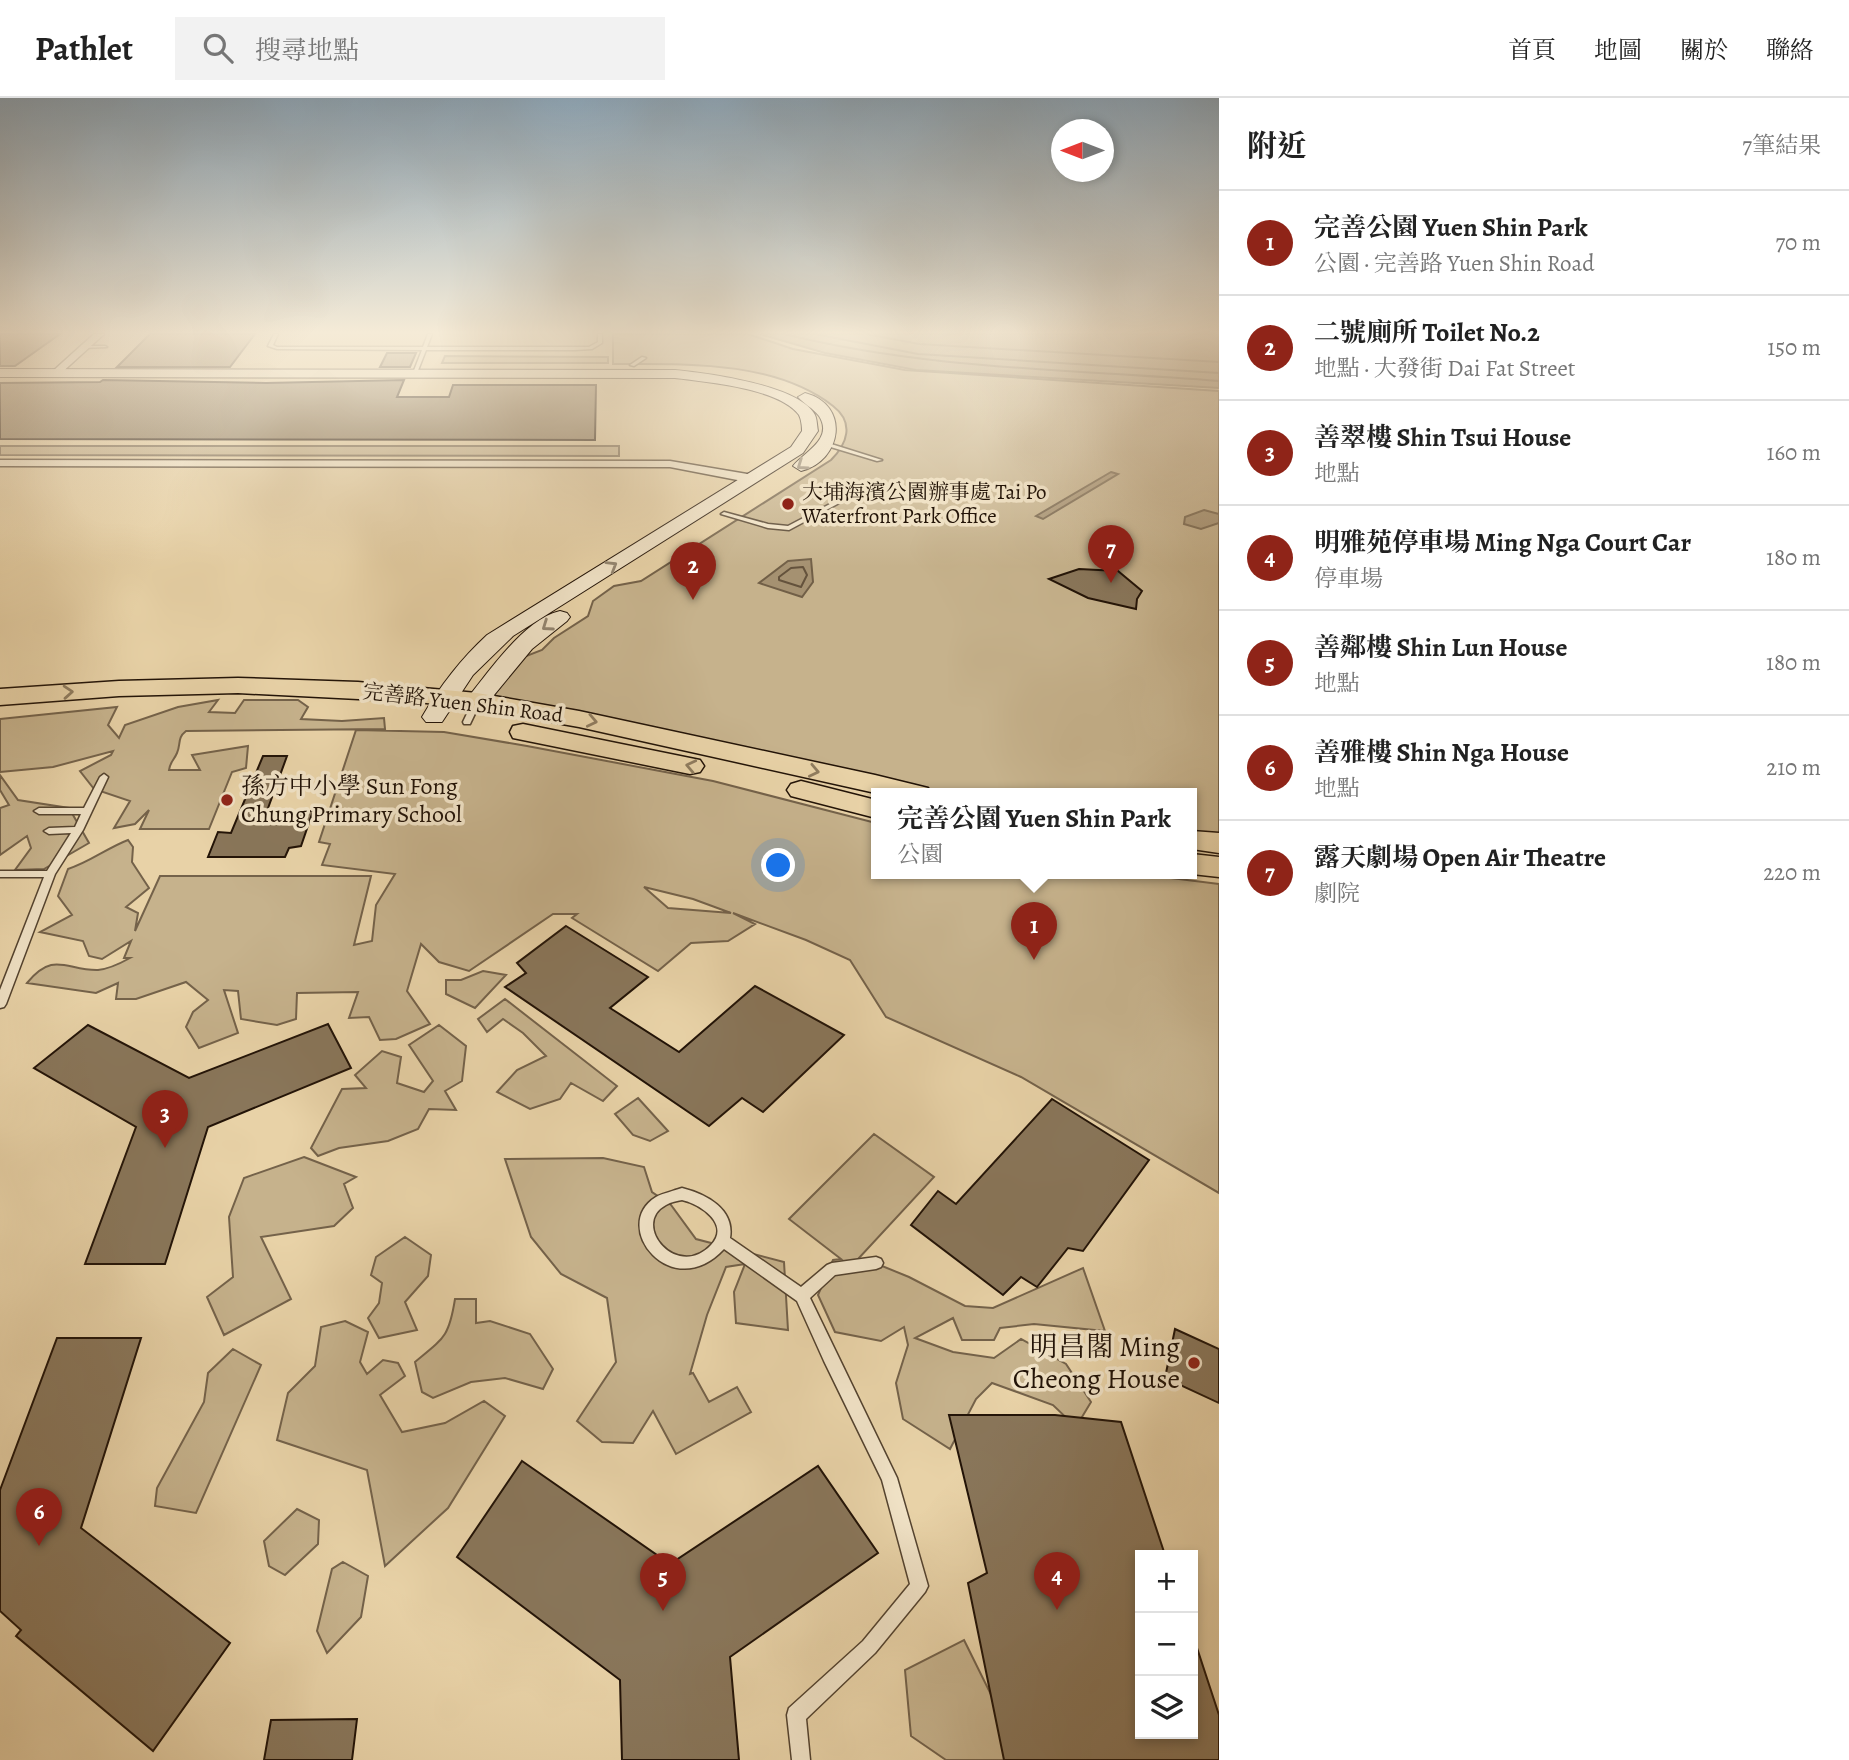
<!DOCTYPE html>
<html lang="zh-TW">
<head>
<meta charset="utf-8">
<style>
  :root { --surface:#fff; --page:#f2f2f2; --text:#222; --muted:#767676; --line:#e0e0e0; --accent:#8f2418 }
  body { margin:0; font-family:Alegreya,"Noto Serif TC",serif; background:var(--page); color:var(--text) }
  .controls { position:absolute; right:21px; bottom:21px; display:grid; overflow:hidden; border-radius:0px; box-shadow:0 4px 10px #0003 }
  .controls button { width:63px; height:63px; display:grid; place-items:center; padding:0; border:0; border-bottom:2px solid var(--line); background:var(--surface); color:var(--text); font:35px sans-serif }
  .compass { position:absolute; left:1051px; top:21px; width:63px; height:63px; border-radius:50%; background:var(--surface); box-shadow:0 4px 10px #0003; rotate:270deg }
  .you { position:absolute; left:779px; top:768px; width:24px; height:24px; margin:-18px; border:5px solid #fff; border-radius:50%; background:#1a73e8; box-shadow:0 0 0 10px #1a73e833 }
  .badge { display:grid; place-items:center; width:46px; height:46px; border-radius:50%; background:var(--accent); color:#fff; font-size:23px; font-weight:700 }
  .pin { position:absolute; translate:-50% -58px; filter:drop-shadow(0 2px 4px #0008) }
  .pin::after { content:''; position:absolute; top:37px; width:24px; height:21px; background:inherit; clip-path:polygon(0 0,100% 0,50% 100%) }
  .popup { position:absolute; left:871px; top:690px; width:326px; height:91px; box-sizing:border-box; display:grid; place-content:center; border-radius:0px; background:var(--surface); filter:drop-shadow(0 2px 5px #0005); font-size:23px; white-space:nowrap; color:var(--muted) }
  .popup b { font-size:26px; color:var(--text) }
  .popup::after { content:''; position:absolute; left:50%; top:100%; margin-left:-14px; border:14px solid transparent; border-top-color:var(--surface) }
  .list { margin:0; padding:0; list-style:none }
  h2 { display:flex; justify-content:space-between; align-items:center; height:91px; margin:0; padding:0 28px; font-size:30px }
  h2 small { font-size:23px; font-weight:400; color:var(--muted) }
  .list li { display:grid; grid-template-columns:46px 1fr auto; gap:21px; align-items:center; box-sizing:border-box; height:105px; padding:0 28px; border-top:2px solid var(--line) }
  .list b { display:block; font-size:26px; white-space:nowrap }
  .list p { margin:0; font-size:23px; white-space:nowrap; color:var(--muted) }
  .list em { font-size:23px; font-style:normal; color:var(--muted) }
  .icon { flex:none; width:38px; height:38px; fill:none; stroke:currentColor; stroke-width:2; stroke-linecap:round; stroke-linejoin:round }
  .map { position:relative; flex:none; width:1219px; height:1662px; overflow:hidden }
  header { display:flex; align-items:center; gap:42px; box-sizing:border-box; height:98px; padding:0 35px; background:var(--surface); border-bottom:2px solid var(--line) }
  header strong { font-size:33px }
  nav { display:flex; gap:38px; margin-inline-start:auto; font-size:24px }
  .search { width:490px; height:63px; background:var(--page); display:flex; align-items:center; gap:18px; box-sizing:border-box; padding:0 24px; border-radius:0px; color:var(--muted); font-size:26px }
  main { display:flex }
  aside { flex:1; background:var(--surface) }
  .map>svg:first-child { display:block }
</style>
</head>
<body>
<header>
<strong>Pathlet</strong>
<div class="search"><svg class="icon" aria-label="search" viewBox="0 0 24 24"><circle cx="10" cy="10" r="6"/><path d="M15 15l6 6"/></svg>搜尋地點</div>
<nav><a>首頁</a><a>地圖</a><a>關於</a><a>聯絡</a></nav>
</header>
<main>
<div class="map">
<svg width="1219" height="1662" viewBox="0 0 1219 1662">
  <rect width="100%" height="100%" fill="#e8d2a7"/>
  <filter id="stains"><feTurbulence type="fractalNoise" baseFrequency=".00286" numOctaves="4"/><feColorMatrix values="0 0 0 0 .2 0 0 0 0 .09 0 0 0 0 .02 0 0 0 .5 -.17"/></filter>
  <radialGradient id="worn" r=".72"><stop offset=".6" stop-color="#630" stop-opacity="0"/><stop offset="1" stop-color="#630" stop-opacity=".3"/></radialGradient>
  <path fill="#c6b28c" stroke="#74624a" stroke-width="2" fill-rule="evenodd" d="M613 236H748L793 251 905 272 1219 293V739L1192 738V696H912L480 605 490 572 542 552 554 540 588 518 593 503 614 488 641 483 831 362C847 346 855 325 833 308 774 262 684 266 613 266Z
    M445 258 608 259V265H442Z
    M0 348H619V358L0 357Z
    M218 602 209 614 235 615 244 602H298L308 609 301 621 342 623 384 620 385 631 186 633C177 640 181 646 177 655 174 662 170 664 169 672H200L192 657 248 648 246 670 232 674 209 731H140L149 712 135 726 114 730 130 703 94 691 80 673 111 657 113 653 53 669 0 674V621L117 609 108 627 119 640 125 627 178 609Z
    M356 632 444 634 527 648 713 683 876 725V776H1139L1219 786V1095L1021 979 886 919 850 862 806 842 733 815 755 826 728 843 691 845 658 873 572 820 577 816H553L469 873 439 864 421 846 407 893 430 926 396 941 380 942 369 919 349 920 358 894 297 895 296 921 277 927 241 921 238 893 224 892 238 935 199 950 186 929 193 914 208 902 186 884 136 901H116L118 885 96 895 27 885C54 852 67 873 98 872 108 871 121 865 130 860H124L131 843 102 861 89 858 83 843 40 834 72 817 58 798 68 771C90 764 107 750 128 742L133 749 132 764 149 790 126 809 138 815 135 833 160 778H371L354 847 372 843 376 807 395 776 322 767 330 746 319 744ZM644 789 693 801 731 815 668 810Z
    M0 677 18 702 69 710 89 745 44 771 15 772 31 750 27 738 0 757V710L9 707 0 692Z
    M483 873 506 877 475 910 446 896V882H461Z
    M505 901 617 988 603 1003 571 985 560 1001 530 1011 497 994 517 972 546 958 523 935 503 921 487 934 478 921Z
    M439 927 466 948 462 983 445 993 456 1012 429 1011 418 1031 388 1043 339 1050 318 1058 311 1050 342 991 366 990 355 977 382 953 401 959 397 985 424 994 433 983 409 947Z
    M638 1000 668 1033 650 1043 633 1037 615 1016Z
    M874 1036 934 1079 858 1161H865L909 1179 965 1208 993 1210 1083 1170 1105 1233 1034 1226 1000 1230 994 1242H962L953 1220 915 1240 953 1254 994 1260 1021 1241 1066 1266 1091 1304 1076 1329 1053 1307 992 1285 976 1301 950 1351 903 1321 896 1285 908 1247 904 1229 881 1243 835 1234 818 1197 833 1162 841 1161 789 1121Z
    M304 1059 356 1079 344 1086 353 1110 334 1128 261 1139 291 1201 224 1237 207 1199 233 1179 229 1119 244 1080Z
    M603 1060 644 1069 652 1094 671 1107 696 1141 784 1164 788 1232 736 1225 734 1194 745 1166 726 1169 707 1217 690 1276 693 1275 709 1304 737 1289 751 1314 676 1356 653 1313 633 1345 602 1344 577 1323 616 1264 607 1200 561 1176 531 1139 505 1061Z
    M405 1139 431 1157 428 1178 405 1204 417 1232 379 1240 368 1220 379 1205 382 1185 371 1177 376 1159Z
    M455 1201H476V1225L490 1223 530 1236 553 1271 543 1291 505 1280 471 1284 433 1300 422 1294 415 1264C444 1240 449 1239 455 1201Z
    M345 1223 368 1234 360 1264 367 1276 383 1262 398 1265 405 1278 380 1297 402 1334 445 1325 484 1303 505 1318 448 1410 385 1468 367 1372 277 1342 288 1295 315 1268 321 1229Z
    M233 1251 261 1267 196 1415 155 1408 157 1390 204 1304 208 1275Z
    M297 1411 319 1422 318 1446 285 1477 269 1468 264 1443Z
    M343 1464 368 1478 361 1519 327 1555 317 1533 332 1471Z
    M964 1542 1012 1639 1018 1662H946L911 1638 905 1572Z"/>
  <path fill="#a59171" stroke="#715f47" stroke-width="2" d="M760 236H1219V290L916 272 825 255Z
    M1111 374 1118 376 1043 421 1036 418Z
    M1204 412 1219 416V425L1201 431 1184 426 1185 419Z
    M811 461 813 484 802 499 759 485 788 463Z"/>
  <g fill="none" stroke-linecap="round" stroke-linejoin="round">
    <path stroke="#64523c" stroke-width="2" d="M784 236C929 272 1071 271 1219 283
      M815 236 918 256 1219 275
      M866 236 919 246 1219 264
      M803 469 807 477 801 489 779 482V479L791 470Z"/>
  </g>
  <path fill="#89765a" stroke="#221307" stroke-width="2" d="M0 236H60L15 268H0Z
    M150 236H255L230 269H117Z
    M387 255H416L410 269H380Z
    M103 282 266 285 404 282 397 299H449L453 287H596L595 342 0 341V285L100 284Z
    M1079 471 1118 473 1142 493 1137 501 1136 511 1088 500 1049 481Z
    M263 658H287L267 713H313L301 748 289 750 285 759H208L218 734 231 735Z
    M566 828 648 879 610 910 679 954 755 888 844 937 763 1014 742 1000 709 1028 505 889 526 875 517 865Z
    M328 926 351 970 208 1029 165 1166H85L136 1029 34 970 88 927 189 980Z
    M1052 1001 1149 1062 1083 1153 1068 1150 1037 1189 1021 1179 1003 1197 911 1127 938 1093 956 1106Z
    M1175 1231 1219 1251V1305L1165 1280Z
    M57 1240H141L81 1430 230 1545 153 1653 16 1538 21 1532 0 1513V1392Z
    M949 1317H1055L1121 1324 1165 1457H1140V1636H1193V1551L1197 1550 1219 1617V1662H1004L968 1485 987 1475Z
    M522 1363 670 1466 818 1368 878 1455 730 1559 739 1662H622L620 1582 457 1459Z
    M357 1621 352 1662H264L271 1622Z"/>
  <g fill="none" stroke-linecap="round" stroke-linejoin="round">
    <defs>
      <path id="lane" d="M274 236H278L273 247 277 249H423L428 236H432L427 249H589L598 244V236H602V245L592 251 575 252H426L417 275 415 276 413 275 422 252 277 251 268 248Z
        M84 248H105L107 249 82 250Z
        M642 259 646 260 634 268 630 267Z
        M824 345H828L882 362 877 363 824 347Z
        M851 395 856 396 789 432 768 430 721 416 724 414 768 426 788 428Z
        M474 601H477L481 603 470 626H464L463 624Z
        M104 676 108 679 83 732 55 776 6 906 4 909 0 910V892L44 779H0V773H47L71 735 49 736 44 733 49 730 75 729 81 716H39L34 713 39 710H84L100 679Z
        M682 1090C706 1096 735 1111 730 1140L801 1189 827 1167 832 1165 876 1159 881 1161 883 1165 881 1169 876 1171 835 1177 810 1200 897 1380 928 1488 925 1494 875 1555 806 1621 810 1662H792L787 1617 789 1610 863 1543 910 1486 882 1382 824 1263 797 1203 724 1151C672 1207 609 1128 656 1099 663 1095 674 1093 682 1090ZM682 1102C700 1106 731 1126 711 1147 677 1183 630 1126 666 1107 671 1104 677 1103 682 1102Z"/>
      <path id="street" d="M94 236H104L59 277H53V273Z
        M0 362 670 363 753 377 759 381 753 385 670 369 0 368Z"/>
      <path id="secondary" d="M0 271 675 272C706 275 800 287 815 317 817 321 817 328 818 333L803 355 513 538 473 577 442 624H426L422 619C440 588 461 561 487 537L791 349 802 333C802 328 801 321 799 317 779 290 706 284 675 280L0 279Z
        M805 295C851 307 842 363 801 373L793 368C804 354 834 341 819 318 813 310 804 306 798 299Z
        M560 513 567 515 570 519 567 523 532 551 485 608H469L465 603 469 598C491 571 525 521 560 513Z"/>
      <path id="primary" d="M238 580 358 584 477 595 579 613 875 677 928 690 932 696H880L579 629 477 611 418 604 238 595 119 598 0 607V591L119 583Z
        M523 626 690 660 700 662 704 668 700 674 690 676 513 640 510 634 513 628Z
        M801 683 876 702V720L791 698 787 692 791 686Z
        M1192 733 1219 735V755L1192 751Z
        M1192 756 1219 759V779L1192 776Z"/>
    </defs>
    <use href="#lane" stroke="#54432f" stroke-width="3"/>
    <use href="#street" stroke="#54432f" stroke-width="3"/>
    <use href="#secondary" stroke="#221307" stroke-width="2"/>
    <use href="#primary" stroke="#221307" stroke-width="3"/>
    <use href="#lane" fill="#f0e2c6" fill-rule="evenodd"/>
    <use href="#street" fill="#f0e2c6" fill-rule="evenodd"/>
    <use href="#secondary" fill="#f0e2c6" fill-rule="evenodd"/>
    <use href="#primary" fill="#e8d2a7" fill-rule="evenodd"/>
  </g>
  <defs><path id="oneway-chevron" d="M-2-3.5L2.5 0L-2 3.5" fill="none" stroke-width="1.6" stroke-linecap="round" stroke-linejoin="round" transform="scale(1.75)"/></defs>
  <g stroke="#938570">
    <use href="#oneway-chevron" transform="translate(802 367) rotate(145)"/>
    <use href="#oneway-chevron" transform="translate(612 468) rotate(-31)"/>
    <use href="#oneway-chevron" transform="translate(547 528) rotate(145)"/>
  </g>
  <g stroke="#8f7c5f">
    <use href="#oneway-chevron" transform="translate(68 594) rotate(-4)"/>
    <use href="#oneway-chevron" transform="translate(592 623) rotate(12)"/>
    <use href="#oneway-chevron" transform="translate(691 668) rotate(-168)"/>
    <use href="#oneway-chevron" transform="translate(814 673) rotate(12)"/>
  </g>
  <linearGradient id="sky" x2="0" y2="1"><stop stop-color="#8da6b8"/><stop offset="0.5" stop-color="#f5ebd7"/><stop offset="1" stop-color="#f5ebd7" stop-opacity="0"/></linearGradient>
  <rect width="1219" height="469" fill="url(#sky)"/>
  <g fill="#8f2418" stroke="#f0e2c6" stroke-width="2.5">
    <circle cx="788" cy="406" r="7"/>
    <circle cx="227" cy="702" r="7"/>
    <circle cx="1194" cy="1265" r="7"/>
  </g>
  <g text-anchor="middle" dominant-baseline="central" stroke-width="7" stroke-linejoin="round" paint-order="stroke">
    <g font-size="21" fill="#221307" stroke="#f0e2c6" text-anchor="start">
      <text x="802" y="394">大埔海濱公園辦事處 Tai Po<tspan x="802" dy="24">Waterfront Park Office</tspan></text>
    </g>
    <g font-size="21" fill="#221307" stroke="#f0e2c6">
      <text transform="translate(463 605) rotate(7)">完善路 Yuen Shin Road</text>
    </g>
    <g font-size="24" fill="#221307" stroke="#f0e2c6" text-anchor="start">
      <text x="241" y="688">孫方中小學 Sun Fong<tspan x="241" dy="28">Chung Primary School</tspan></text>
    </g>
    <g font-size="28" fill="#221307" stroke="#f0e2c6" text-anchor="end">
      <text x="1180" y="1249">明昌閣 Ming<tspan x="1180" dy="32">Cheong House</tspan></text>
    </g>
  </g>
  <rect width="100%" height="100%" filter="url(#stains)"/>
  <rect width="100%" height="100%" fill="url(#worn)"/>
</svg>
<div class="controls">
<button>+</button>
<button>−</button>
<button><svg class="icon" aria-label="layers" viewBox="0 0 24 24"><path d="M12 4l9 5-9 5-9-5zM3 14l9 5 9-5"/></svg></button>
</div>
<svg class="compass" viewBox="-18 -18 36 36"><path d="M0-13l5 13h-10z" fill="#e53935"/><path d="M0 13l5-13h-10z" fill="#767676"/></svg>
<div class="you"></div>
<div class="pin badge" style="left:1034px;top:862px">1</div>
<div class="popup"><b>完善公園 Yuen Shin Park</b>公園</div>
<div class="pin badge" style="left:693px;top:502px">2</div>
<div class="pin badge" style="left:165px;top:1050px">3</div>
<div class="pin badge" style="left:1057px;top:1512px">4</div>
<div class="pin badge" style="left:663px;top:1513px">5</div>
<div class="pin badge" style="left:39px;top:1448px">6</div>
<div class="pin badge" style="left:1111px;top:485px">7</div>
</div>
<aside>
<h2>附近<small>7筆結果</small></h2>
<ul class="list">
<li><span class="badge">1</span><div><b>完善公園 Yuen Shin Park</b><p>公園 · 完善路 Yuen Shin Road</p></div><em>70 m</em></li>
<li><span class="badge">2</span><div><b>二號廁所 Toilet No.2</b><p>地點 · 大發街 Dai Fat Street</p></div><em>150 m</em></li>
<li><span class="badge">3</span><div><b>善翠樓 Shin Tsui House</b><p>地點</p></div><em>160 m</em></li>
<li><span class="badge">4</span><div><b>明雅苑停車場 Ming Nga Court Car</b><p>停車場</p></div><em>180 m</em></li>
<li><span class="badge">5</span><div><b>善鄰樓 Shin Lun House</b><p>地點</p></div><em>180 m</em></li>
<li><span class="badge">6</span><div><b>善雅樓 Shin Nga House</b><p>地點</p></div><em>210 m</em></li>
<li><span class="badge">7</span><div><b>露天劇場 Open Air Theatre</b><p>劇院</p></div><em>220 m</em></li>
</ul>
</aside>
</main>
</body>
</html>
